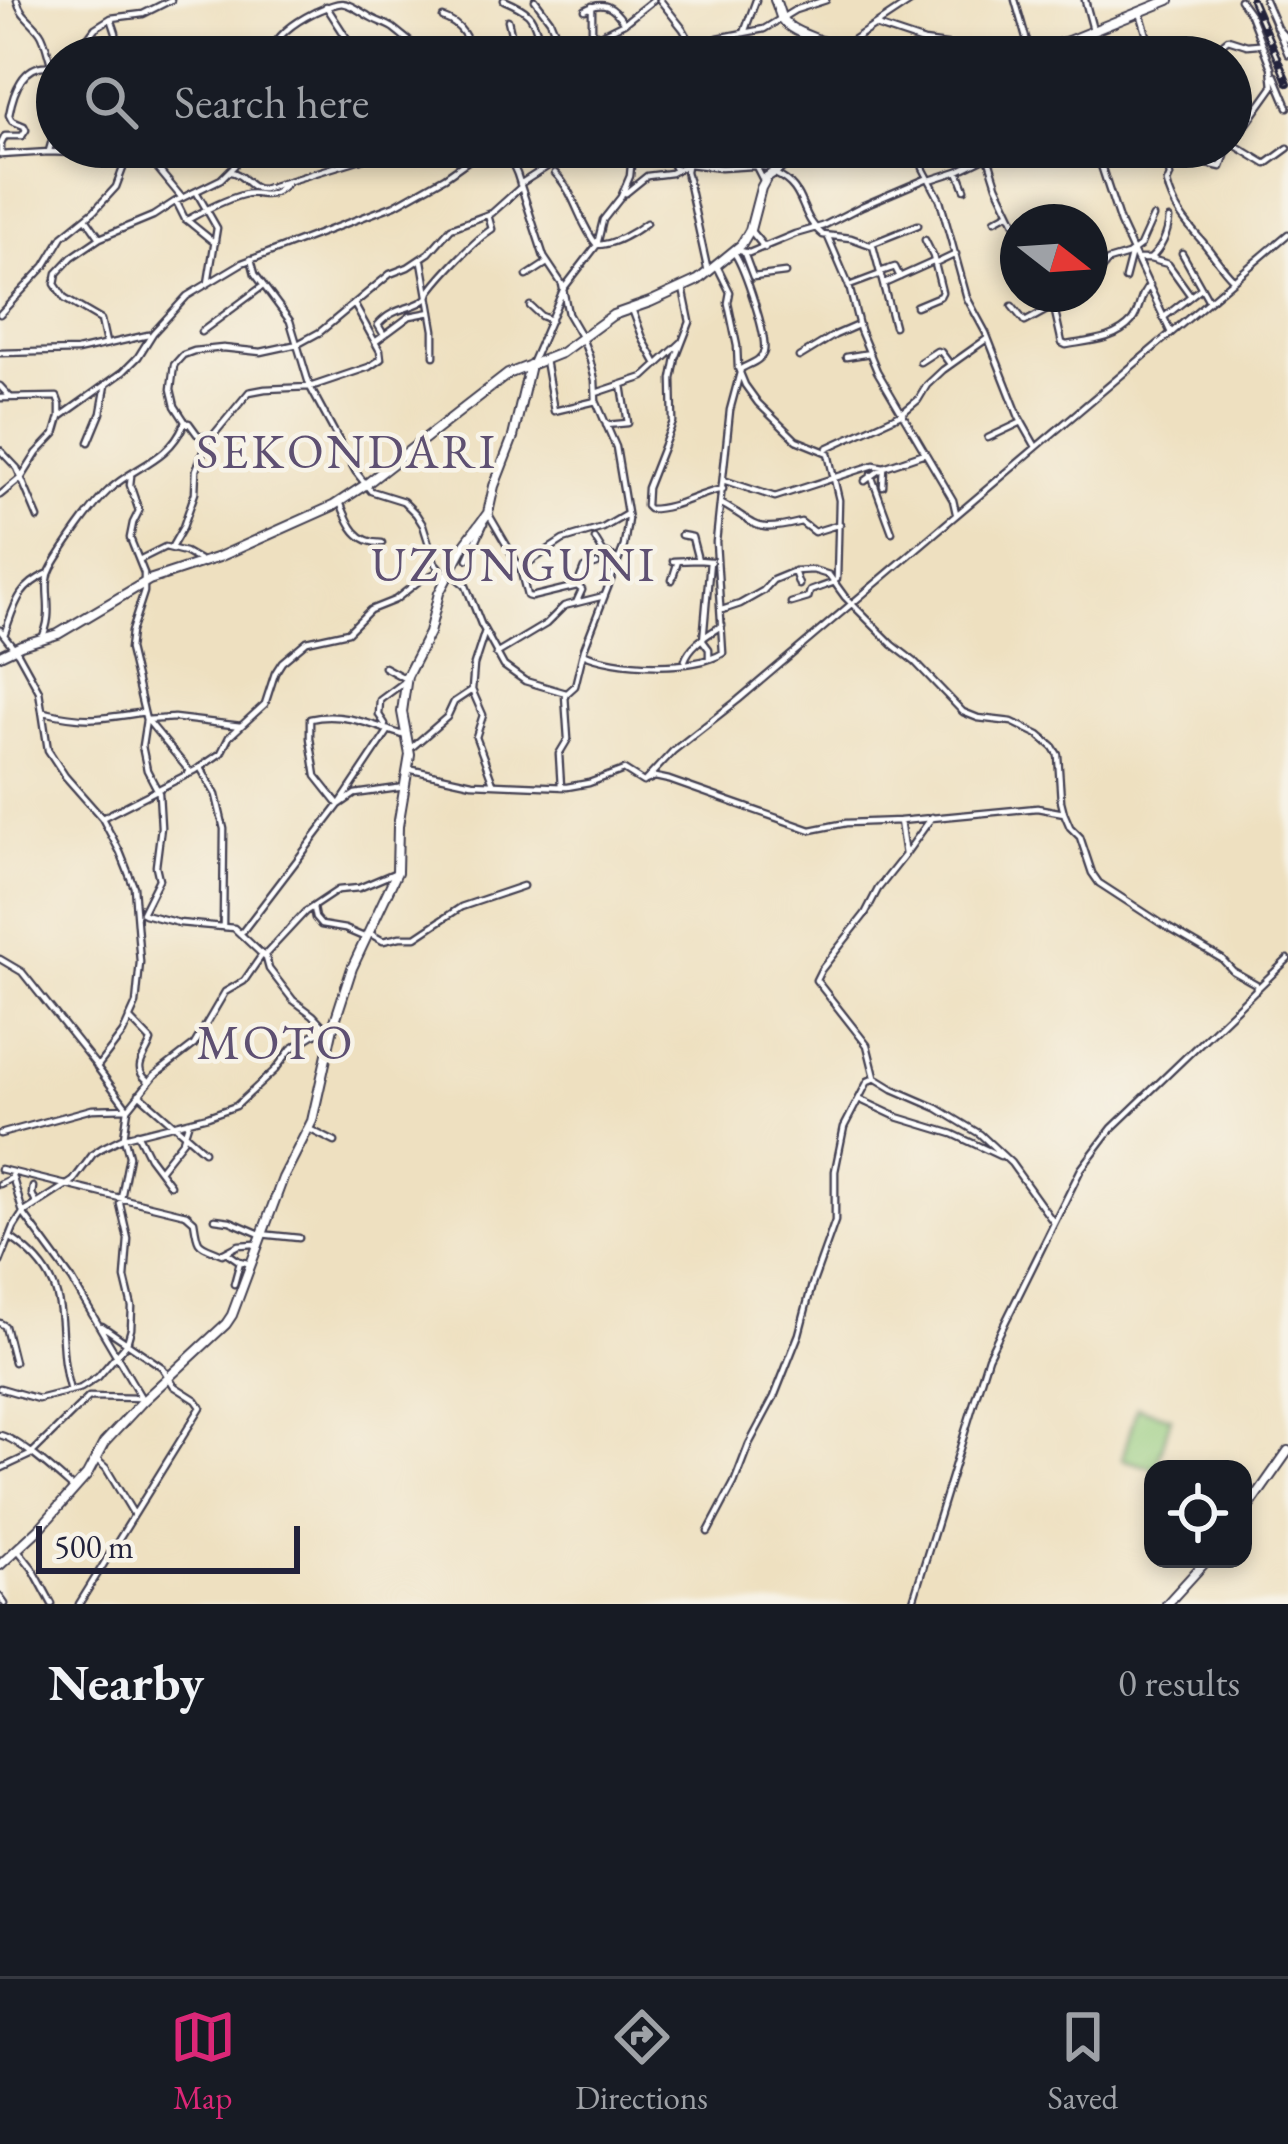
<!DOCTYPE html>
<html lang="en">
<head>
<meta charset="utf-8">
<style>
  :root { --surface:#171b24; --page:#242831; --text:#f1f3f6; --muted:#9ea1a6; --line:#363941; --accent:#db2777 }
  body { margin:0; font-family:"EB Garamond",serif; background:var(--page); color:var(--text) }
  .controls { position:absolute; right:36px; bottom:36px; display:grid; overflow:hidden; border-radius:24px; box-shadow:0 6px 18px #0003 }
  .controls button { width:108px; height:108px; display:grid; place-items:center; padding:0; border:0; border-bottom:3px solid var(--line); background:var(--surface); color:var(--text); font:60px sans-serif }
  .compass { position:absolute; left:1000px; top:204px; width:108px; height:108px; border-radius:50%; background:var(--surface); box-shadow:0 6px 18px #0003; rotate:107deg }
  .scale { position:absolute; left:36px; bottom:30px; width:264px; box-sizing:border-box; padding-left:12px; border:6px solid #22223b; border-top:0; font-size:33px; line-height:42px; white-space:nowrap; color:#22223b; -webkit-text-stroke:9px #f7f3e8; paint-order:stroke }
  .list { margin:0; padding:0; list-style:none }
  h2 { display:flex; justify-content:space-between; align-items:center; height:156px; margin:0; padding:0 48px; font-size:51px }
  h2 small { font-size:39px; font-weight:400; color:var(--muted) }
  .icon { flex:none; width:66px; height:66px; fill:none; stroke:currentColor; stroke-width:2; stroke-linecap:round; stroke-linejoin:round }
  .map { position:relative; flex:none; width:1288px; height:1604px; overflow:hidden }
  .search { position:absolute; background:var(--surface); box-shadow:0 6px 18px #0003; left:36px; right:36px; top:36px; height:132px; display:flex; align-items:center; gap:30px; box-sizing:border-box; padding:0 42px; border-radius:66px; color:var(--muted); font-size:45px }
  .sheet { height:372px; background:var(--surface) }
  nav { display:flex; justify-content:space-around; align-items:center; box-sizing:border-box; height:168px; border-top:3px solid var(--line); background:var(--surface); font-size:33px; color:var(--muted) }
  nav a { display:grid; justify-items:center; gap:6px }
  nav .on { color:var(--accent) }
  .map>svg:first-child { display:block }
</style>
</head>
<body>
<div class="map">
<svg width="1288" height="1604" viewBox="0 0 1288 1604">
  <rect width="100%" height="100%" fill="#f7f3e8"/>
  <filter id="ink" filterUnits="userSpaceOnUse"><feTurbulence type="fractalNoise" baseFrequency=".00833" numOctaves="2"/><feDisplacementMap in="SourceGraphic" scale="24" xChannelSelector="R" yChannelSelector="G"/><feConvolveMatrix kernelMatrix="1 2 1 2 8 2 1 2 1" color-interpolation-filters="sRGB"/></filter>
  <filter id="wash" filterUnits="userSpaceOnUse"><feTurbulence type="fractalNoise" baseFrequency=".004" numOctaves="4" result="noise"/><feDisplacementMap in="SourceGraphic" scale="48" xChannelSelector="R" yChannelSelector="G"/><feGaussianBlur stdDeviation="2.7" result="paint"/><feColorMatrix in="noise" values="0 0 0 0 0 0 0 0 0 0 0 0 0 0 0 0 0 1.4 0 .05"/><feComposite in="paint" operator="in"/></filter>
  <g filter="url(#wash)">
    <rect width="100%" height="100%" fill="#eee0c0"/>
    <path fill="#94cb7d" stroke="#5b765c" stroke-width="3" d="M1137 1407 1171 1417 1156 1469 1122 1459Z"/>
  </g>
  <g filter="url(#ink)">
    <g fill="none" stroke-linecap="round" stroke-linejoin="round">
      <defs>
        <path id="minor" d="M17 0C21 16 31 19 40 32 47 41 49 65 57 79
          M504 0C539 15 530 18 544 50
          M535 0 550 20 561 46
          M660 0 683 29 699 57
          M1015 0 1030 52
          M1085 0 1093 30
          M1240 0 1250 14 1270 65
          M1265 0 1288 54
          M326 6 359 57
          M592 6V30L596 35
          M585 10C603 0 613 6 624 23
          M111 18 116 33V57
          M443 18C462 24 468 39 474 57
          M508 20 516 55
          M876 26 924 42 967 48 971 57
          M1276 27 1288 40
          M744 33 756 0
          M592 39 624 23 653 0
          M1068 41 1072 57
          M582 42 593 57
          M59 57 80 48 95 28 111 18 143 14 171 0
          M266 57C279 34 291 24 315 12 344 0 341 0 367 15 375 21 385 23 393 28 406 38 418 50 432 57
          M327 57 330 50 350 42
          M514 57 602 38 677 53H691L718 38 764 29 795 10 826 0
          M827 57 913 0
          M1126 57 1131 48 1148 39 1140 12
          M1206 57 1228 39 1247 45 1258 44
          M1275 76 1288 107
          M1233 144 1266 164 1288 148
          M447 147 453 152 473 149 479 153
          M505 147 517 174 544 257 562 284 568 314 582 338 589 356 595 380 596 401 616 447 628 519 624 546 584 649 575 686 565 695 568 739 559 754 561 787
          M664 147 675 169
          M698 147 689 156 686 171 708 272
          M746 147 764 182
          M771 147 780 166
          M921 147 923 168 940 200 967 298 986 333 1019 417 1036 447
          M985 147 997 185 1018 229
          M1095 147 1120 223 1171 333
          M1164 147 1170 176 1167 183C1173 208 1185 222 1202 241 1213 254 1221 267 1233 279
          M807 149 817 162 825 147
          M49 151 57 122
          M144 152 182 198
          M1164 154 1221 167 1226 153 1273 87 1271 67
          M0 155 49 152 128 155 170 147
          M1 155V144L5 136H22L26 130 24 126 12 121 9 115C13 93 23 63 50 66
          M865 161 868 147
          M513 163 536 147
          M958 171 965 189
          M230 172C243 172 248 190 263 189L400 147
          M555 173C576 194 579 224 597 245 613 245 633 233 646 223
          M775 174C808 189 797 214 823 235L851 238 873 246 894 326
          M930 180 958 171 1007 147
          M520 184 578 147
          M197 193 217 228 208 283
          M626 193 647 176 671 173 688 164 721 168 752 166 776 168
          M176 201 185 219C187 220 211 240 215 243
          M86 218 100 238
          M189 219C205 210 224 200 242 195 261 189 264 204 286 184
          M995 220 1010 212
          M750 230 765 248
          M828 237 849 286 860 330 877 371 953 500 956 513
          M873 243 918 225
          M736 250 749 253 795 234 823 226 862 206 928 178
          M744 253 753 277 785 273
          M1182 253 1209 301
          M251 259 255 274 290 321 310 387 356 472 371 491 403 501 416 514 423 525 435 563 448 578
          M1138 259H1150C1161 249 1168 234 1169 219
          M1150 259 1168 264 1191 296
          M422 261 434 330V356
          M935 264 956 254
          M717 266 730 292 728 303 737 346 738 368 745 385 758 403 796 440 828 453 839 500 837 579
          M880 272 895 267 900 277
          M527 276 547 263
          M1125 279 1132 252
          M1090 282 1108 261 1128 255 1140 246 1153 217
          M884 284 933 262
          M849 286 881 274
          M683 288 690 322 676 358 672 379 673 422 647 488 646 506 649 509C675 509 697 494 723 489
          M1051 294 1062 343 1066 345C1088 341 1116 340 1132 321 1141 309 1139 295 1150 285
          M530 306 541 316 551 320
          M916 306 940 296 942 292 933 256 925 240
          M1012 306 1025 322 1076 294
          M632 309 644 341 657 364
          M0 314 45 266 63 236 94 211 116 187 128 155
          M1163 318 1201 288
          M201 332 263 286
          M384 335 378 325C395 305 415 310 427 298 429 296 429 292 431 290 443 274 476 239 492 229L488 215
          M375 342 410 316 431 312
          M106 343 101 320 65 299 55 284 57 273 72 257 100 238 153 216 176 201 221 179 234 166 245 147
          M0 353 77 351 148 335
          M799 357 835 335 858 325
          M846 357 870 353
          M545 360 554 411 596 401
          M532 362 564 288 597 245 603 220 621 197 630 176 632 155 640 147
          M920 362 937 351 941 352 950 364
          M0 386 10 397
          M596 393 644 377 682 342
          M0 398 57 397 60 405V417
          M186 423 175 406 171 389 174 365 183 355 194 351 223 348 261 352 298 344 320 332 390 274 408 267 429 253 451 228 492 213 521 187
          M606 425 628 423 622 385
          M988 438 1022 422
          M89 442 101 413 106 385
          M827 448 901 414 918 400 927 385 943 370 988 338
          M0 450 17 468 38 518
          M871 475 892 532
          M131 476 130 485 139 511 133 523 130 538 144 573V592L131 632 129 649 146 720 142 746 147 770 159 793 161 827 156 866 159 879 142 913
          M723 480 775 497 874 465 884 467
          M865 481 883 468
          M883 486 884 467 925 453
          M0 495 22 477 37 453 55 434 60 417 123 372 138 357 153 333 187 296 242 263 395 205 445 177 479 153 505 149
          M340 502C349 524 356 543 382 543
          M722 504C760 525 753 534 801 522L814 532 840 524
          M488 513 520 568 527 596 531 597 577 586 582 590 576 603
          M681 535 692 537 698 560 711 561
          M595 539 603 552 617 559
          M171 548 183 527 195 493 196 470 206 444 249 392 265 389 310 387 369 367 381 359 380 351 354 304
          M468 559 484 524
          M139 560 165 547 185 552 199 560
          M673 561 698 560
          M522 567 563 540 603 528 627 514
          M794 571 799 585
          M451 573 466 586 481 624 504 666 525 681 566 693
          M672 580 678 561
          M577 586 584 568 597 564
          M791 603 808 598 810 591 835 582
          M722 610 740 604 763 591 773 580 795 571 813 570 829 575 845 597 893 645 915 662 963 712 978 718 1012 722 1039 735 1053 747 1058 755 1061 801 1064 813 1070 827 1080 837 1092 873 1099 883 1162 924 1222 959 1233 971 1256 984V990
          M0 630 18 653 39 691 48 750 65 776 102 818 120 852 134 887 140 962 136 1004 123 1033 97 1067 128 1109 124 1137 129 1156 120 1204 128 1239 125 1278 132 1307 131 1329 127 1343 98 1377 81 1388 38 1399 0 1388
          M4 635C15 606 17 587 47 574
          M41 640C57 610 40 588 52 567 63 548 92 506 108 491 133 466 168 462 184 424L189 423 197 434 210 439
          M583 653C614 668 695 671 723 653L716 542 730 410 741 369C748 364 761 362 764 351 767 334 745 270 735 254
          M496 654 546 624 564 606 604 596
          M709 659V649L703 641 710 561
          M685 660C691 643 710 634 722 625
          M384 667 406 679
          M472 690 483 715 476 737 493 783
          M44 712C85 722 103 719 144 712
          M146 720 174 718 241 726
          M149 722 191 773
          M384 729 385 724 379 715 380 700 403 683
          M389 730 339 805 316 776 310 738V719C344 711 374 726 406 736
          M410 749 447 717 454 702 472 690 474 665 485 631
          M200 767 216 795 224 829 223 926
          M408 769 472 783 567 787 589 783 624 770 643 782 655 777 669 780 811 830 846 823 900 821 1037 808 1064 813
          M644 782 673 751 738 700 1288 234
          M102 818 196 770 221 753 229 737 265 704 275 673 282 662 307 641 348 632 370 610 395 600 419 581 440 571
          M907 852 932 817
          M313 908 315 918 321 925 345 929 366 938
          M144 914 179 923 234 928 266 958 269 969 293 1000 313 1015 326 1029
          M243 931 339 805 355 794 405 787
          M369 933 383 941 400 937H416L461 907 523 886
          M264 956 305 912 338 890 359 888 397 872
          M0 959 22 972 96 1065
          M129 1018 151 1041C147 1056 131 1067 147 1080
          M875 1077 867 1045 816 980 821 970 865 914 878 889 905 855 900 821
          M139 1094 204 1151
          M861 1100 897 1117 953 1134 1000 1156
          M128 1109 155 1075 194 1045 225 992 244 981 262 955
          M309 1129 335 1142
          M137 1133 149 1157 170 1185
          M0 1134 92 1109 128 1108
          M0 1169 186 1214 194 1221C198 1248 197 1243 222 1254L239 1245 255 1244
          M160 1169 183 1140 189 1121
          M11 1172 23 1213 72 1280 142 1399
          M0 1184 12 1178
          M33 1187 32 1194 36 1203
          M215 1219 230 1221 260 1234 299 1238
          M11 1238C81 1286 51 1327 70 1391
          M226 1252 239 1261 252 1264
          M0 1262 14 1227 23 1213 73 1181 93 1154 102 1148 124 1137 208 1116 236 1106 275 1070 291 1049 313 1035 333 1027
          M234 1284 240 1262
          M0 1323 5 1326 14 1362
          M0 1435C20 1440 57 1474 74 1489
          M96 1459 106 1468 133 1513
          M0 1469 30 1455 89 1397 141 1398
          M708 1532 734 1483 749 1444 774 1397 799 1334 812 1285 835 1221V1171L844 1127 868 1081 875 1078 893 1089 937 1108 980 1134 1011 1163 1054 1223
          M18 1550 33 1569 52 1604
          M0 1597 5 1604
          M79 1604 201 1407 196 1400 174 1386 162 1367 102 1326
          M912 1604 988 1357 1081 1169 1112 1128 1288 959"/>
        <path id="tertiary" d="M775 0C778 6 779 13 782 19 793 36 832 40 851 57
          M1012 57 1068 41 1169 0
          M0 655 21 645 58 634 149 580 219 557 333 506 365 485 508 374 561 353 613 315 650 302 698 280 741 245 750 230 761 188 767 177 811 147
          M1243 1515 1288 1451
          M0 1565 40 1528 87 1475 104 1443 143 1401 226 1324 232 1315 283 1178 312 1121 333 1027 352 968 397 872 398 826 410 755 402 712 407 676 429 633 439 593 465 544 488 513 494 486 513 437 530 365
          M1167 1604 1208 1559"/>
      </defs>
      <use href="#minor" stroke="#413e4f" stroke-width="9"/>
      <use href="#tertiary" stroke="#413e4f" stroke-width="12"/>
      <use href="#minor" stroke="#fff" stroke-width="4.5"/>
      <use href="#tertiary" stroke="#fff" stroke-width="8"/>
      <defs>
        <path id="rail" d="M1252 0 1288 83"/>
      </defs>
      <use href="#rail" stroke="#22223b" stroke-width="8"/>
      <use href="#rail" stroke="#f7f3e8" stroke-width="3" stroke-dasharray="9" stroke-linecap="butt"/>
    </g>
  </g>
  <g text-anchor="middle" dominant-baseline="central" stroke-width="9" stroke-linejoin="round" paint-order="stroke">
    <g font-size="48" letter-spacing="3" fill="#5e5072" stroke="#f7f3e8">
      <text x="347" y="451">SEKONDARI</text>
      <text x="514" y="564">UZUNGUNI</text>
      <text x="276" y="1042">MOTO</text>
    </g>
  </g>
</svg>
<div class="controls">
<button><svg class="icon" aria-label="locate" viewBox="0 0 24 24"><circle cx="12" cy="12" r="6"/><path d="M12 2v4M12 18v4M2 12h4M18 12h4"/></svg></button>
</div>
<svg class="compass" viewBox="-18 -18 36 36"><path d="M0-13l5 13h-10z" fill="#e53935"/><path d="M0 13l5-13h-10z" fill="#9ea1a6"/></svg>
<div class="scale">500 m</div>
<div class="search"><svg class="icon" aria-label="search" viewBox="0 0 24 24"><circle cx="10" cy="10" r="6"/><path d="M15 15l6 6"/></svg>Search here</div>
</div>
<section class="sheet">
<h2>Nearby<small>0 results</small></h2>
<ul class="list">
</ul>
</section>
<nav>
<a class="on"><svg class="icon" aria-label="map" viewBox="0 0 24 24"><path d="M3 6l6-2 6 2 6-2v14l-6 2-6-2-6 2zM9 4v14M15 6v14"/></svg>Map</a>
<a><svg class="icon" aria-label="directions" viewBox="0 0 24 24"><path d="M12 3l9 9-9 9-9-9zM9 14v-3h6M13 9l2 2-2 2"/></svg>Directions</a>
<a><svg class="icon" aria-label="saved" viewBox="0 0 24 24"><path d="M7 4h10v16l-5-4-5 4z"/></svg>Saved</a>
</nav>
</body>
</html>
